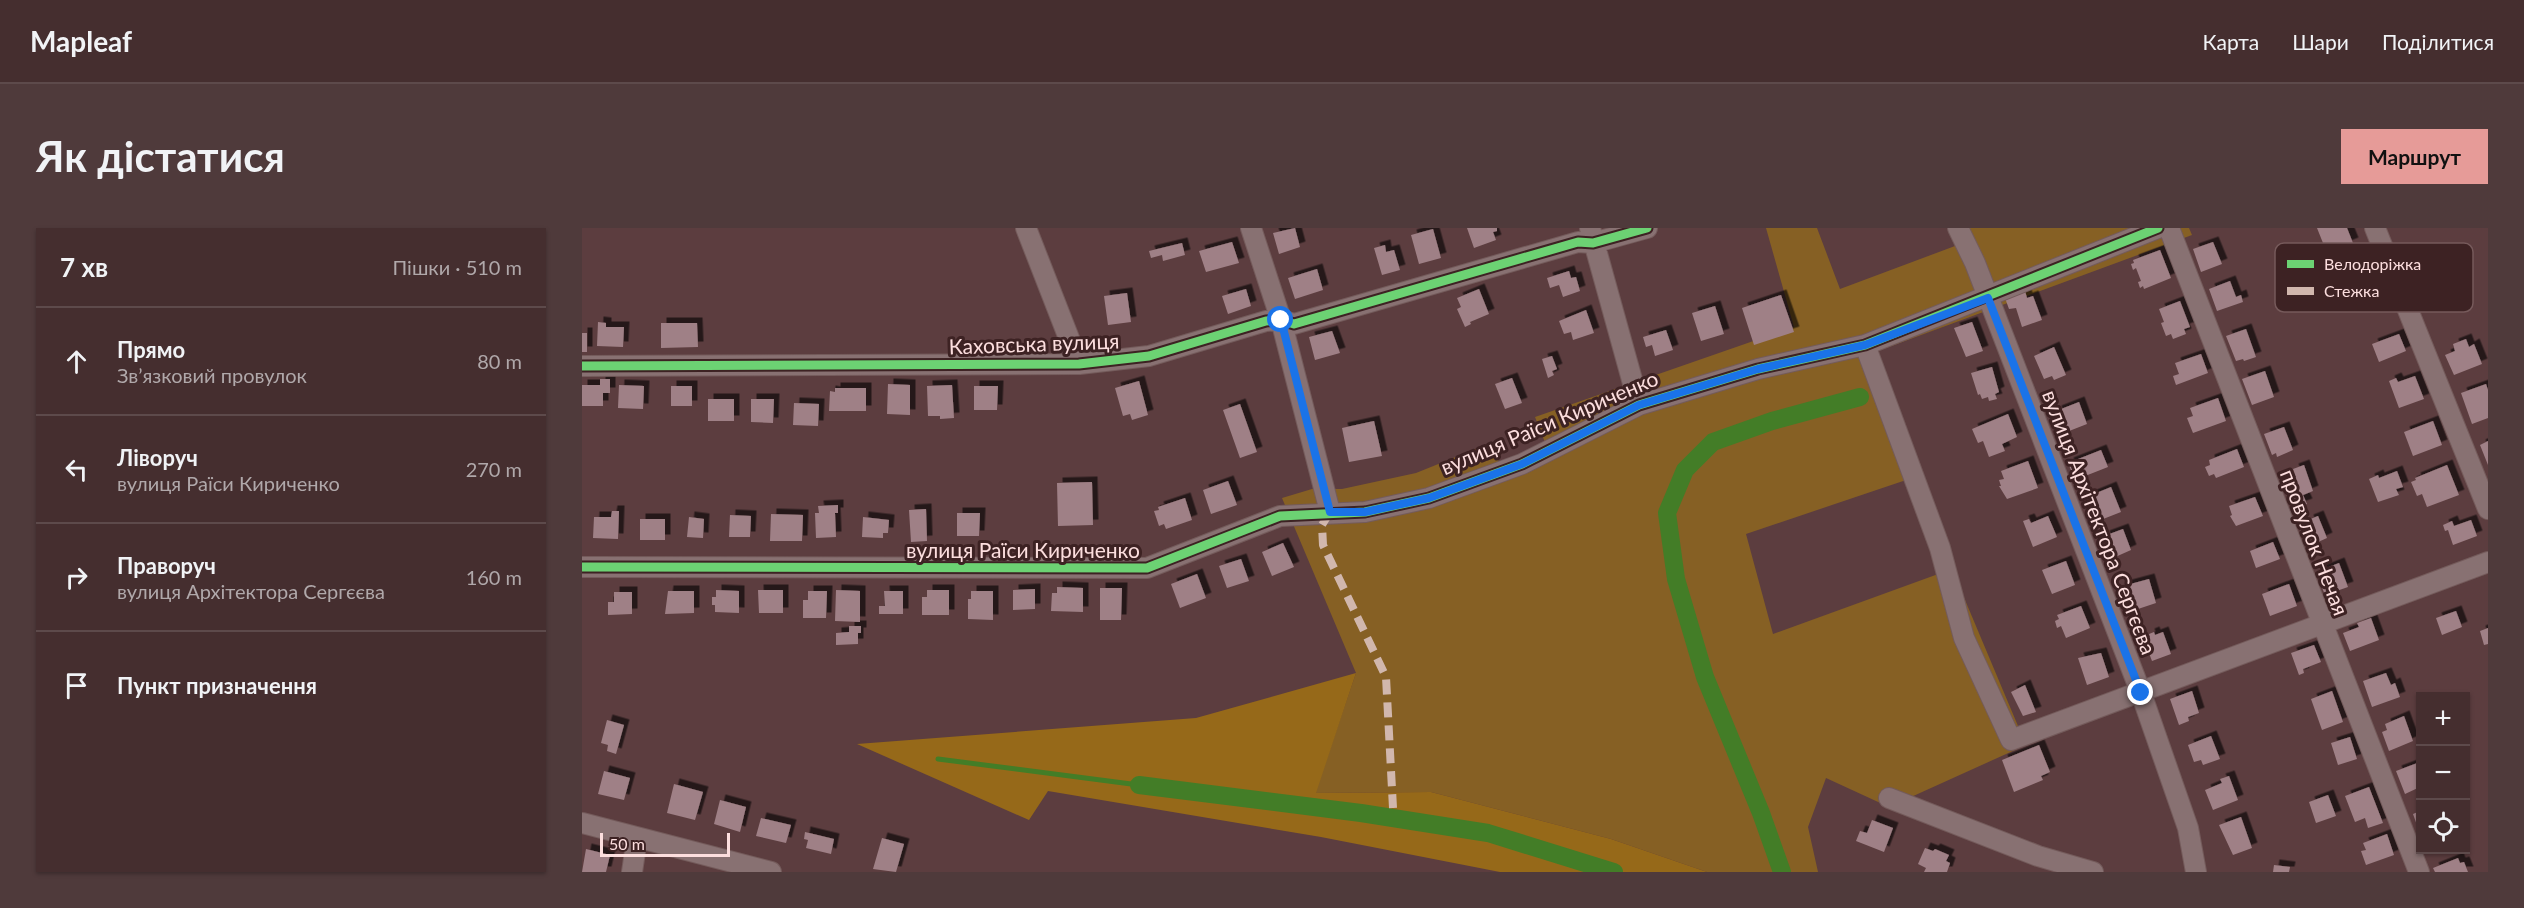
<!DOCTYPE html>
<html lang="uk">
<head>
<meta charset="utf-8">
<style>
  :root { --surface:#452e2f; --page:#4f3a3b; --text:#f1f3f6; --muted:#b0a8aa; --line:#5d4a4b; --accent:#e69b98 }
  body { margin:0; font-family:Lato,sans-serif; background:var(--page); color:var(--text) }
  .controls { position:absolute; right:18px; bottom:18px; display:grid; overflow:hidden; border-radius:0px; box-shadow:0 2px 4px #0004 }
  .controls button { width:54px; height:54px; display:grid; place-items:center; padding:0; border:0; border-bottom:2px solid var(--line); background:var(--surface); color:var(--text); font:30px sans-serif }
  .scale { position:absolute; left:18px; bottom:15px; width:130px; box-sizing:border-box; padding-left:6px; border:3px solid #fcdede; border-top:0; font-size:16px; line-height:21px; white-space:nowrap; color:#fcdede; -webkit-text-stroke:4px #3d2223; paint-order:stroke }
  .stop { position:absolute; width:18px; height:18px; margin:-14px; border:4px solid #1a73e8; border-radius:50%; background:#fff }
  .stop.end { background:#1a73e8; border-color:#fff; box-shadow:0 2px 6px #0008 }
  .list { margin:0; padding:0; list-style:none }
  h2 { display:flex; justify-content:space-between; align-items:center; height:78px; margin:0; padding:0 24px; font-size:26px }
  h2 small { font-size:20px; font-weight:400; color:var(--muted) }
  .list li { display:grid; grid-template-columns:39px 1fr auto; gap:18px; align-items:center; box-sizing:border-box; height:108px; padding:0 24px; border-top:2px solid var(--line) }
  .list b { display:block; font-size:22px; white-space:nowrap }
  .list p { margin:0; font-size:20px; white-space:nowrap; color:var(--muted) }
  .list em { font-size:20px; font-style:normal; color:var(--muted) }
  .icon { flex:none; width:33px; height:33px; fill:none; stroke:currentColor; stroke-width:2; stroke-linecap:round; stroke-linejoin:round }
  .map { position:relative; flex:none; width:1906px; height:644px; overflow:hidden; border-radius:0px }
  header { display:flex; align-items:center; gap:36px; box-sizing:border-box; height:84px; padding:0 30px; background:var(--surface); border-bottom:2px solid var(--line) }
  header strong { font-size:28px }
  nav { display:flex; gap:33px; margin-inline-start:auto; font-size:21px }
  .intro { display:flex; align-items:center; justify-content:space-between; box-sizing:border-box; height:144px; padding:0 36px }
  h1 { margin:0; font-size:42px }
  .button { padding:15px 27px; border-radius:0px; background:var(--accent); color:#111; font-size:21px; font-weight:700 }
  main { display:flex; gap:36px; padding:0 36px }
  aside { flex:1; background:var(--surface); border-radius:0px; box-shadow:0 2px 4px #0004 }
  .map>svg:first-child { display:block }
</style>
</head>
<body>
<header>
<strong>Mapleaf</strong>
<nav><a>Карта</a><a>Шари</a><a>Поділитися</a></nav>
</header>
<div class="intro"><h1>Як дістатися</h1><a class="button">Маршрут</a></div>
<main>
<aside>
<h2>7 хв<small>Пішки · 510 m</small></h2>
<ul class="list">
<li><svg class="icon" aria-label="ahead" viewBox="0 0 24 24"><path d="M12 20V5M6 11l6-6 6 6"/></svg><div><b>Прямо</b><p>Звʼязковий провулок</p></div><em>80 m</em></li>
<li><svg class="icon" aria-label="left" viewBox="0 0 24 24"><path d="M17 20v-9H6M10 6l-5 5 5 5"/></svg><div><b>Ліворуч</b><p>вулиця Раїси Кириченко</p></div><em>270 m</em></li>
<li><svg class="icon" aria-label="right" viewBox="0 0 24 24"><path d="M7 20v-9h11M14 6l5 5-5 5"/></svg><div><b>Праворуч</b><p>вулиця Архітектора Сергєєва</p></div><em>160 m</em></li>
<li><svg class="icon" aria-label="arrive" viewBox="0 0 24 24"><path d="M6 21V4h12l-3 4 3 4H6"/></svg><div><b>Пункт призначення</b></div></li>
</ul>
</aside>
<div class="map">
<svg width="1906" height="644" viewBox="0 0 1906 644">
  <defs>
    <filter id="shadow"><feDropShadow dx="5.5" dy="-5.5" stdDeviation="0" flood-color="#0009"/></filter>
  </defs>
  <rect width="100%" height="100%" fill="#5c3d3f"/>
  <path fill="#866024" d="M1184 0H1235L1258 61 1373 18 1370 0H1607L1610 7 1296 123 1336 248 1164 306 1191 406 1370 341 1444 517 1307 579 1244 550 1226 599 1236 644H1125L1029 611 849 564 733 565 774 445 700 270 730 261H760L834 245 911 214 917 235 964 217 953 189 1212 99Z"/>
  <path fill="#966919" d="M774 445 734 565 849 564 1029 611 1125 644H918L739 609 466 563 447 592 275 516 614 490Z"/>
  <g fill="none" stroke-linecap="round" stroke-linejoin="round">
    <path stroke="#437d27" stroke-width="5" d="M356 531 557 557"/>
    <path stroke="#437d27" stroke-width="18" d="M557 557 779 585 906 605 1032 644
      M1200 644 1179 585 1123 449 1094 351 1085 285 1103 242 1131 214 1190 193 1278 169"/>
  </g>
  <path fill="#9f8086" filter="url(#shadow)" d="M713 0 718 19 697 26 691 5Z
    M885 0H915V3L911 4 914 12 892 20Z
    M1735 0H1765L1771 15 1745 25Z
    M851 1 859 30 837 36 829 7Z
    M650 14 657 35 624 44 617 23Z
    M1631 14 1640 36 1619 44 1611 21Z
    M600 15 603 27 581 33 580 27 569 30 567 23Z
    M803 17 804 24 812 22 818 42 800 47 792 20Z
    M1578 22 1589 50 1562 61 1561 58 1558 60 1556 54 1559 53 1554 40 1551 42 1549 36 1552 35 1551 32Z
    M735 41 741 62 713 71 706 50Z
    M987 43 989 50 994 49 998 63 981 69 977 57 968 60 965 50Z
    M1648 53 1654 69 1659 67 1661 74 1635 83 1627 61Z
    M664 61 669 78 646 86 640 68Z
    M897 61 907 86 888 94 889 96 883 99 875 81 879 79 875 70Z
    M1443 63 1445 70 1451 68 1460 92 1440 99 1434 80 1427 81 1423 70Z
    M545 65 549 94 526 97 522 68Z
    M1199 67 1212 104 1172 117 1160 80Z
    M1598 73 1608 99 1602 101 1604 106 1591 111 1589 106 1584 108 1579 95 1582 94 1577 81Z
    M1133 78 1142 106 1119 113 1110 85Z
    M1004 82 1012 105 991 112 989 104 982 106 977 93Z
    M16 94 24 95V99H42L41 119 15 118Z
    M1390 94 1401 123 1384 129 1372 100Z
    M79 95H115L116 119 79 120Z
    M1664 101 1674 129 1662 133 1661 131 1654 133 1644 108Z
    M1084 102 1091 122 1073 128 1070 117 1064 119 1061 109Z
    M750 103 758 125 733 132 727 109Z
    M0 105H5V124H0Z
    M1817 106 1824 123 1797 134 1790 116Z
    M1884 111 1887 119 1892 116 1900 136 1872 147 1863 127 1873 123 1871 116Z
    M1472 119 1484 147 1472 152 1470 148 1462 151 1452 128Z
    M1619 126 1626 145 1594 157 1591 148 1597 146 1593 135Z
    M970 128 975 141 970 143 972 147 966 150 960 131Z
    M1410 139 1417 164 1413 166 1415 171 1407 173 1406 169 1400 171 1398 166 1396 167 1389 145Z
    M1683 143 1692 169 1670 177 1660 151Z
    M1833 148 1842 171 1817 180 1807 153 1814 150 1816 154Z
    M930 150 940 175 923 181 913 156Z
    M18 151H28V165H21V178H0V157H18Z
    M557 153 566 187 550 192 548 186 541 188 533 160Z
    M306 156 328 157V187L305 186Z
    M1904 156 1906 162V190L1890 196 1879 165Z
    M37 157 62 158 61 181 36 180Z
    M370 157 372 190 358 191V188H346L345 158Z
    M89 158H110V178H89Z
    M392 158H416L415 182H392Z
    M253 160H284V183H247L248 163 253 164Z
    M1636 170 1644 193 1611 205 1605 190 1611 188 1608 180Z
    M126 171H152V193H126Z
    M169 171H192L191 195 169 194Z
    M1497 174 1505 196 1482 205 1474 183Z
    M212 175 237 176 236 198 211 197Z
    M658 176 675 224 658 230 641 182Z
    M1426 186 1435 209 1420 216 1423 223 1407 229 1401 213 1396 215 1390 201Z
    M792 193 800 228 767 234 760 200Z
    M1851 193 1860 217 1831 228 1822 204Z
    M1702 199 1711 222 1695 229 1694 225 1690 227 1682 206Z
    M1906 213V237L1898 217Z
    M1655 221 1662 239 1634 250 1632 246 1627 248 1623 239 1628 237 1627 232Z
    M1519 222 1526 239 1493 252 1486 235Z
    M1446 233 1456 260 1425 271 1417 258H1419L1417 252 1422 251 1419 243Z
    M1722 237 1731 263 1721 267 1725 276 1710 281 1701 254 1714 249 1711 241Z
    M1865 237 1877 267 1845 279 1840 266 1835 268 1829 254 1834 252 1833 250Z
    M1815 243 1821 259 1814 261 1817 267 1796 274 1787 251 1796 247 1797 250Z
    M646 253 655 277 629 286 621 262Z
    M510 254 511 297 476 298 475 255Z
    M1529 259 1539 284 1516 293 1507 268Z
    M1673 269 1681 288 1654 298 1648 288 1650 287 1647 278Z
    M603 270 610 292 584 301 582 296 577 298 572 283 577 282 576 279Z
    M256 277V285H253L254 309 234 310 233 285H237L236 278Z
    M344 281 345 313 329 314 327 282Z
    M30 283H37L36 311 11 310 12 289H29Z
    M375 285H398L397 308H375Z
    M189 286 221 287 220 313H188Z
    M148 287 169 288 168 309H147Z
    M1466 288 1475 309 1451 319 1441 293 1447 291 1449 295Z
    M1736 288 1745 310 1725 319 1717 299 1727 295 1726 292Z
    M107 289 122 291 121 310 105 309Z
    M281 289 307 292 306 305H301V310L280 309Z
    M58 291H83V312H58Z
    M1889 292 1895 308 1871 317 1866 302 1863 303 1861 297 1870 293 1872 298Z
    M1541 301 1549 322 1531 330 1522 308Z
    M1691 314 1698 331 1674 340 1668 323Z
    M701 315 712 339 690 348 680 324Z
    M659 331 667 353 645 360 637 338Z
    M1484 333 1493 357 1470 366 1460 342Z
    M1757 335 1766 359 1743 367 1734 344Z
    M615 346 624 370 598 380 589 356Z
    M1567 351 1574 375 1550 383 1541 358Z
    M1707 356 1715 378 1688 388 1680 366Z
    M475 359 501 360V384L469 383 470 365H475Z
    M518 360H540L539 392H518Z
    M453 361V381L431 382V362Z
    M134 362 157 363V385L133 384V377H130V369H134Z
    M176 362H201V385H177Z
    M254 362 278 363V394L253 393Z
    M345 362H367V387H340V369H345Z
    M86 363H112V385L83 386Z
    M226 363H245L244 390H221V372H226Z
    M302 363H321V386H297V378H303Z
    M389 363H411V392L386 391V371H389Z
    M32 364H50V386L26 387V374H32Z
    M1499 378 1508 400 1484 410 1479 398 1475 400 1473 393 1477 391 1475 387Z
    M1874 383 1880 399 1860 407 1854 390Z
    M1789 390 1797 412 1768 423 1761 405 1777 399 1775 395Z
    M267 398H279V405H276V416L254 417V405L267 404Z
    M1906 400V416L1902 417 1898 403Z
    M1572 404 1573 407 1581 404 1589 426 1570 433 1562 412 1568 409 1567 406Z
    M1732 417 1739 434 1721 441 1722 445 1717 447 1709 425Z
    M1519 425 1527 449 1505 457 1496 430Z
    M1804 445 1809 457 1813 455 1818 469 1790 479 1781 453Z
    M1443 457 1454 484 1441 488 1429 464Z
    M1610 463 1617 485 1606 489 1607 493 1597 497 1588 471Z
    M1750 463 1761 494 1740 502 1729 471Z
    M1822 488 1831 513 1807 523 1800 504 1805 502 1803 496Z
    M25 492 42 497 34 526 25 523 26 517 19 515Z
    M1629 508 1638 531 1621 537 1619 532 1612 534 1606 517Z
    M1768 509 1775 531 1756 537 1749 515Z
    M1457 517 1468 544 1459 548 1461 552 1432 564 1420 532Z
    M1838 534V559L1823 566 1814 543Z
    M22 543 48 550 42 572 16 566Z
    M1647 548 1656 572 1631 582 1623 562 1640 555 1638 551Z
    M92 556 121 564 113 592 85 585Z
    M1787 559 1801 595 1786 600 1783 590 1773 594 1763 568Z
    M1746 567 1754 588 1734 595 1727 574Z
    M138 572 164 579 158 604 132 596Z
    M1838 583V602L1837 603 1831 586Z
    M1659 589 1670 620 1651 627 1637 597Z
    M179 590 209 597 204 615 174 608Z
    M1290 592 1311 600 1302 624 1274 613 1278 603 1285 605Z
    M223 604 252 611 249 626 224 620 226 612 222 611Z
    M1805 606 1812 627 1784 637 1779 623 1784 622 1781 615Z
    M300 610 322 616 314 644 291 641Z
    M1343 620 1351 623 1353 621 1367 627 1364 633 1368 635 1365 644H1342L1344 640 1336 636Z
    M4 621 28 627 24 644H0Z
    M1876 630 1878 635 1882 634 1886 644H1853L1851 640Z
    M1692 637 1708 639 1707 644H1691Z"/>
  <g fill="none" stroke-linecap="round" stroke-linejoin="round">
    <defs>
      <path id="minor" d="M444 0 497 136
        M669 0 699 92 748 284
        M1008 0 1057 177
        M1376 0 1393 35 1559 465 1606 600 1614 644
        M1587 0 1837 644
        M1793 0 1906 281
        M1283 117 1358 320 1382 410 1429 512 1906 334
        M0 138 497 136 567 128 684 93 699 92 712 96 996 14 1011 15 1065 0
        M0 339 565 340 698 288 783 284 847 270 940 236 1057 177 1176 141 1283 117 1576 0
        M1307 570 1456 628 1511 644
        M0 595 189 644
        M50 644 55 610"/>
    </defs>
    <use href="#minor" stroke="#745b5b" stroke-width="22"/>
    <use href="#minor" stroke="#887172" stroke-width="20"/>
    <path stroke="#d1b7ad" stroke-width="8" stroke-dasharray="15 8" stroke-linecap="butt" d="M748 284 740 297 741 317 804 449 811 580"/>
    <defs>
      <path id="cycleway" d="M0 138 497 136 567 128 684 93 699 92 712 96 996 14 1011 15 1065 0
        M0 339 565 340 698 288 783 284 847 270 940 236 1057 177 1176 141 1283 117 1576 0"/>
    </defs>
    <use href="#cycleway" stroke="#3d2223" stroke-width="13"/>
    <use href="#cycleway" stroke="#6cd273" stroke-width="9"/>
  </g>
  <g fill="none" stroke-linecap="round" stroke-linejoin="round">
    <path stroke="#1a73e8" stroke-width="8" d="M699 92 748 284H783L847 270 940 236 1057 177 1176 141 1283 117 1406 70 1559 465"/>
  </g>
  <g text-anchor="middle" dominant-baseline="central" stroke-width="6" stroke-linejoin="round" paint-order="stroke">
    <g font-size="21" fill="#fcdede" stroke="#3d2223">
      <text transform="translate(452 115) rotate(-2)">Каховська вулиця</text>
      <text transform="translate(967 194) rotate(-23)">вулиця Раїси Кириченко</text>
      <text transform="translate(1518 294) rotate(69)">вулиця Архітектора Сергєєва</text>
      <text transform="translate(1733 314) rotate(69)">провулок Нечая</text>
      <text x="441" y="321">вулиця Раїси Кириченко</text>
    </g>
  </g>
  <rect x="1693" y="15" width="198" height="69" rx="9" fill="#3d2223" stroke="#765a5b" stroke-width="1.5"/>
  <rect x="1705" y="32" width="27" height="8" fill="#6cd273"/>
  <rect x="1705" y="59" width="27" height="8" fill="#d1b7ad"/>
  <g font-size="16" fill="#fcdede">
    <text x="1742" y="42">Велодоріжка</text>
    <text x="1742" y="69">Стежка</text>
  </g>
</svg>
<div class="controls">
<button>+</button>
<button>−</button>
<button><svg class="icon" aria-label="locate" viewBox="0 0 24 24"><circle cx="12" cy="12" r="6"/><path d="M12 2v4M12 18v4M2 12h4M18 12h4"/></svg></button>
</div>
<div class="scale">50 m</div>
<div class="stop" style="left:699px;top:92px"></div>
<div class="stop end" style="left:1559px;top:465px"></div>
</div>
</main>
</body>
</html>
